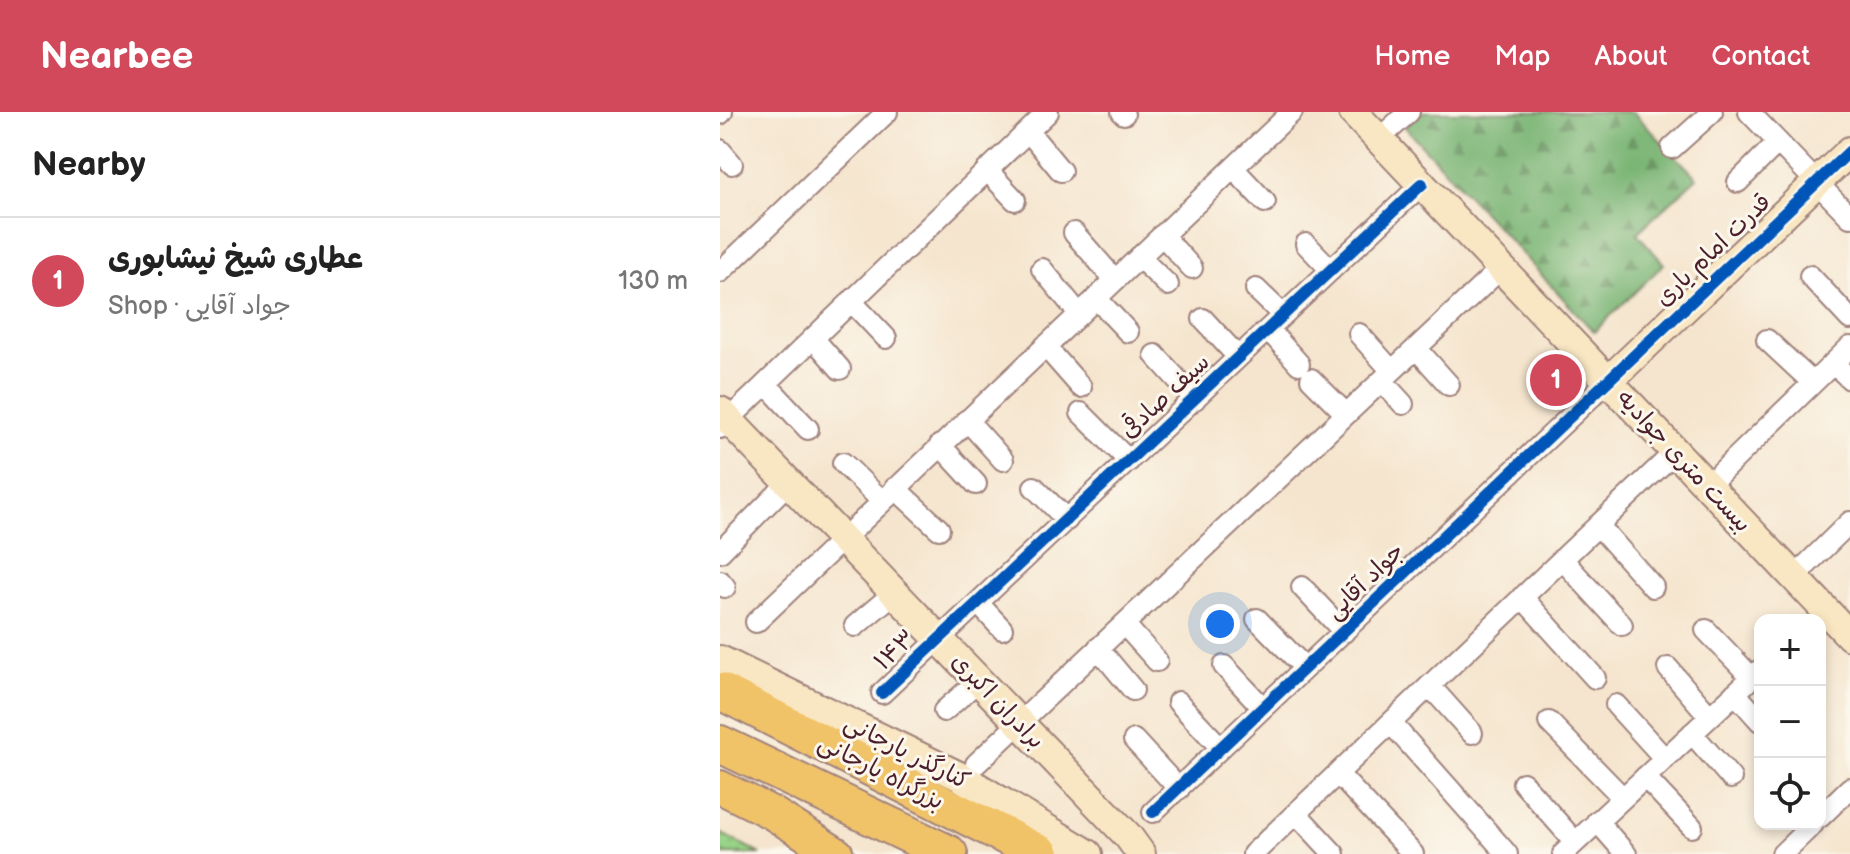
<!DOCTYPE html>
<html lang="en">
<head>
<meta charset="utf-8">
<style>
  :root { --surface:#fff; --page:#f6f6f6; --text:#222; --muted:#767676; --line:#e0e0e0; --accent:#d1495b }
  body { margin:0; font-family:"Balsamiq Sans","Playpen Sans Arabic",sans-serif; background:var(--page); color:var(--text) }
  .controls { position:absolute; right:24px; bottom:24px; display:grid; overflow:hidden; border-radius:16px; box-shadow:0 4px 12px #0003 }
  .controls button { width:72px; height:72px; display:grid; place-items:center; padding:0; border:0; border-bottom:2px solid var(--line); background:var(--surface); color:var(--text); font:40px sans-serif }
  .you { position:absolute; left:500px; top:512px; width:28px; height:28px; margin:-20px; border:6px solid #fff; border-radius:50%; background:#1a73e8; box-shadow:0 0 0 12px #1a73e833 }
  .badge { display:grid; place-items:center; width:52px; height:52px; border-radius:50%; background:var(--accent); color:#fff; font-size:26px; font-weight:700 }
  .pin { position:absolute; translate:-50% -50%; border:4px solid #fff; box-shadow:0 2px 8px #0006 }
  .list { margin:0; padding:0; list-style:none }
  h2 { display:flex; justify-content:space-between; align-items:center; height:104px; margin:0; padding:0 32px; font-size:34px }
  h2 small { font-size:26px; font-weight:400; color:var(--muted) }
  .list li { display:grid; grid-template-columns:52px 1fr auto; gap:24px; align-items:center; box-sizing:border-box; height:128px; padding:0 32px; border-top:2px solid var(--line) }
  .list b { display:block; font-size:30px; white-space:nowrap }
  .list p { margin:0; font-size:26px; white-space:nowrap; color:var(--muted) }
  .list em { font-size:26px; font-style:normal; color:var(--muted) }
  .icon { flex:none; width:44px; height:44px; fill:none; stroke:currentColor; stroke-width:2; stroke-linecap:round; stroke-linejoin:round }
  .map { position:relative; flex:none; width:1130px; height:742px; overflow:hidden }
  header { display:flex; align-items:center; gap:48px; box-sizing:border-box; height:112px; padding:0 40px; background:var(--accent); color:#fff }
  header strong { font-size:38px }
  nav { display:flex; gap:44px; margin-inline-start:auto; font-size:28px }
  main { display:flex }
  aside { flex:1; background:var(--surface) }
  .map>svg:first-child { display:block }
</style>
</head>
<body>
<header>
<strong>Nearbee</strong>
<nav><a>Home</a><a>Map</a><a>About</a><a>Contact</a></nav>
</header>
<main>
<aside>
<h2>Nearby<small></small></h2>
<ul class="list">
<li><span class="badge">1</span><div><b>عطاری شیخ نیشابوری</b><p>Shop · جواد آقایی</p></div><em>130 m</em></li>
</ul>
</aside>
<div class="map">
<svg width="1130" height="742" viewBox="0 0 1130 742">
  <defs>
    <pattern id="green-dots" width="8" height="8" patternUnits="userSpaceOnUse" patternTransform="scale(2)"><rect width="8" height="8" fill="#98d387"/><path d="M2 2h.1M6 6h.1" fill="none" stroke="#84b575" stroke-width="1.8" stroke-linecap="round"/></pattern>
    <pattern id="forest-firs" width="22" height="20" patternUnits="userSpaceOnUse" patternTransform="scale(2)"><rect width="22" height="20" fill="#7ab574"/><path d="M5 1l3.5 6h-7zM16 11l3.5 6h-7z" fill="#66935f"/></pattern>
  </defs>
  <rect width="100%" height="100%" fill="#fbf7ec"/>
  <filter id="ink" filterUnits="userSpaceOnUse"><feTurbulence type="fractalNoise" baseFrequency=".0125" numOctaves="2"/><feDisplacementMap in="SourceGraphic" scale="16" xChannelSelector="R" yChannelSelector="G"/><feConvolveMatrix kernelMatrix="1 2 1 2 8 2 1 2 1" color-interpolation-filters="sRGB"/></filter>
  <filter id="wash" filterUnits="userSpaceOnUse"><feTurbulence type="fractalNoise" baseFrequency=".006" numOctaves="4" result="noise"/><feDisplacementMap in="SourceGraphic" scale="32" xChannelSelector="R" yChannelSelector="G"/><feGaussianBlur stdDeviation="1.8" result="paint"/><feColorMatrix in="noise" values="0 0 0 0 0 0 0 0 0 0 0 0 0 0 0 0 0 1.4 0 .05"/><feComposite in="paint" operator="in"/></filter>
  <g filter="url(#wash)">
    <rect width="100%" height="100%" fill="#f5e5ce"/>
    <path fill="url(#green-dots)" stroke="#717959" stroke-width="2" d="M0 721 41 742H0Z"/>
    <path fill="url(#forest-firs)" stroke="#626a50" stroke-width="2" d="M701 0H913L977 66 917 121 944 152 874 220 685 15Z"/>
  </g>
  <g filter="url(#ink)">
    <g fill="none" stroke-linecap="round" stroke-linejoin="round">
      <defs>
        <path id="street" d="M402 0 404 2
          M1029 0 1130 105
          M0 2 2 0
          M308 19 341 59
          M659 27 689 0
          M952 36 992 0
          M0 38 12 52
          M513 56 545 90
          M267 58 295 88
          M1018 70 1058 30
          M354 121 395 168
          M442 123 472 156
          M586 132 611 158
          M419 145 448 173
          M322 157 359 202
          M0 160 167 0
          M1090 164 1130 207
          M536 177 563 203
          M376 186 408 220
          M131 189 166 226
          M483 207 518 245
          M548 217 579 252
          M639 222 672 259
          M93 226 120 257
          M1047 228 1093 271
          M325 234 361 275
          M696 236 729 273
          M435 243 475 287
          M1113 251 1130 267
          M591 267 626 302
          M662 269 683 292
          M46 272 88 317
          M361 301 409 349
          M247 308 283 348
          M0 316 328 0
          M220 333 256 372
          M123 351 161 388
          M987 374 1130 235
          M314 375 347 408
          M175 376 219 417
          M878 413 933 475
          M0 440 68 371
          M842 447 902 513
          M1074 465 1130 410
          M0 469 5 475
          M582 475 624 520
          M802 485 875 566
          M258 491 282 517
          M537 507 585 556
          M36 510 572 0
          M404 512 437 549
          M135 514 173 482
          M986 518 1032 566
          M378 536 413 578
          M504 554 543 596
          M948 556 990 605
          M710 574 752 621
          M162 581 702 72
          M1015 581 1040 609
          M458 590 501 636
          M896 593 945 647
          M224 599 258 569
          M829 610 903 686
          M671 611 787 742
          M972 621 1011 666
          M414 628 459 677
          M256 652 781 156
          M618 662 693 742
          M925 665 972 715
          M803 671 855 730
          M433 700 888 269
          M576 701 614 742
          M1100 705 1130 676
          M877 709 906 742
          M533 742 955 340
          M843 742 1040 558
          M1062 742 1093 712"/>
        <path id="secondary" d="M633 0 1130 524
          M888 269 1130 39
          M0 299 408 724 421 742
          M0 548 241 665 368 742"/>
        <path id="primary" d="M0 675 52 701 117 742"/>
        <path id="highway" d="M0 579 321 742
          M0 632 229 742"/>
      </defs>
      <use href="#street" stroke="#a0827c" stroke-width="24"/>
      <use href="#secondary" stroke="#a0827c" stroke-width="32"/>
      <use href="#primary" stroke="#a0827c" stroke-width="36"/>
      <use href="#highway" stroke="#a0827c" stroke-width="40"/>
      <use href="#street" stroke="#fff" stroke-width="20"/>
      <use href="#secondary" stroke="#f9e7c3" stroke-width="28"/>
      <use href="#primary" stroke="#f1c369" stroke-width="32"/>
      <use href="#highway" stroke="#f1c369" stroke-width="36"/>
      <defs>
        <path id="cycleway" d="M162 581 702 72
          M433 700 1130 39"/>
      </defs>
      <use href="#cycleway" stroke="#fbf7ec" stroke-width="17"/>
      <use href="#cycleway" stroke="#0057b8" stroke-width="12"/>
    </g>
  </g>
  <g text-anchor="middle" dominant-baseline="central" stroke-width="6" stroke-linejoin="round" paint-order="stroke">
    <g font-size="24" fill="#4a1f2b" stroke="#fbf7ec">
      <text transform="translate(993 138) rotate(-44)">قدرت امام یاری</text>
      <text transform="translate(445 284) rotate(-43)">سیف صادقی</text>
      <text transform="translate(964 349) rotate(47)">بیست متری جوادیه</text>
      <text transform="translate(645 469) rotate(-44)">جواد آقایی</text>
      <text transform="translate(175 538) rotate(-43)">۱۴۳</text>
      <text transform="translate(278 589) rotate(46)">برادران اکبری</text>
      <text transform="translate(187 640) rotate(27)">کنارگذر یارجانی</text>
      <text transform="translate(161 660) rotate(27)">بزرگراه یارجانی</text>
    </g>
  </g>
</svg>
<div class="controls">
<button>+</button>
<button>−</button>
<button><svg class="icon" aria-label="locate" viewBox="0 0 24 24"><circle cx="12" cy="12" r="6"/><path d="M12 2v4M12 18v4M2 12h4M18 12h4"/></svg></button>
</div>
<div class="you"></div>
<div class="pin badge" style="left:836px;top:268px">1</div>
</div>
</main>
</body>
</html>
